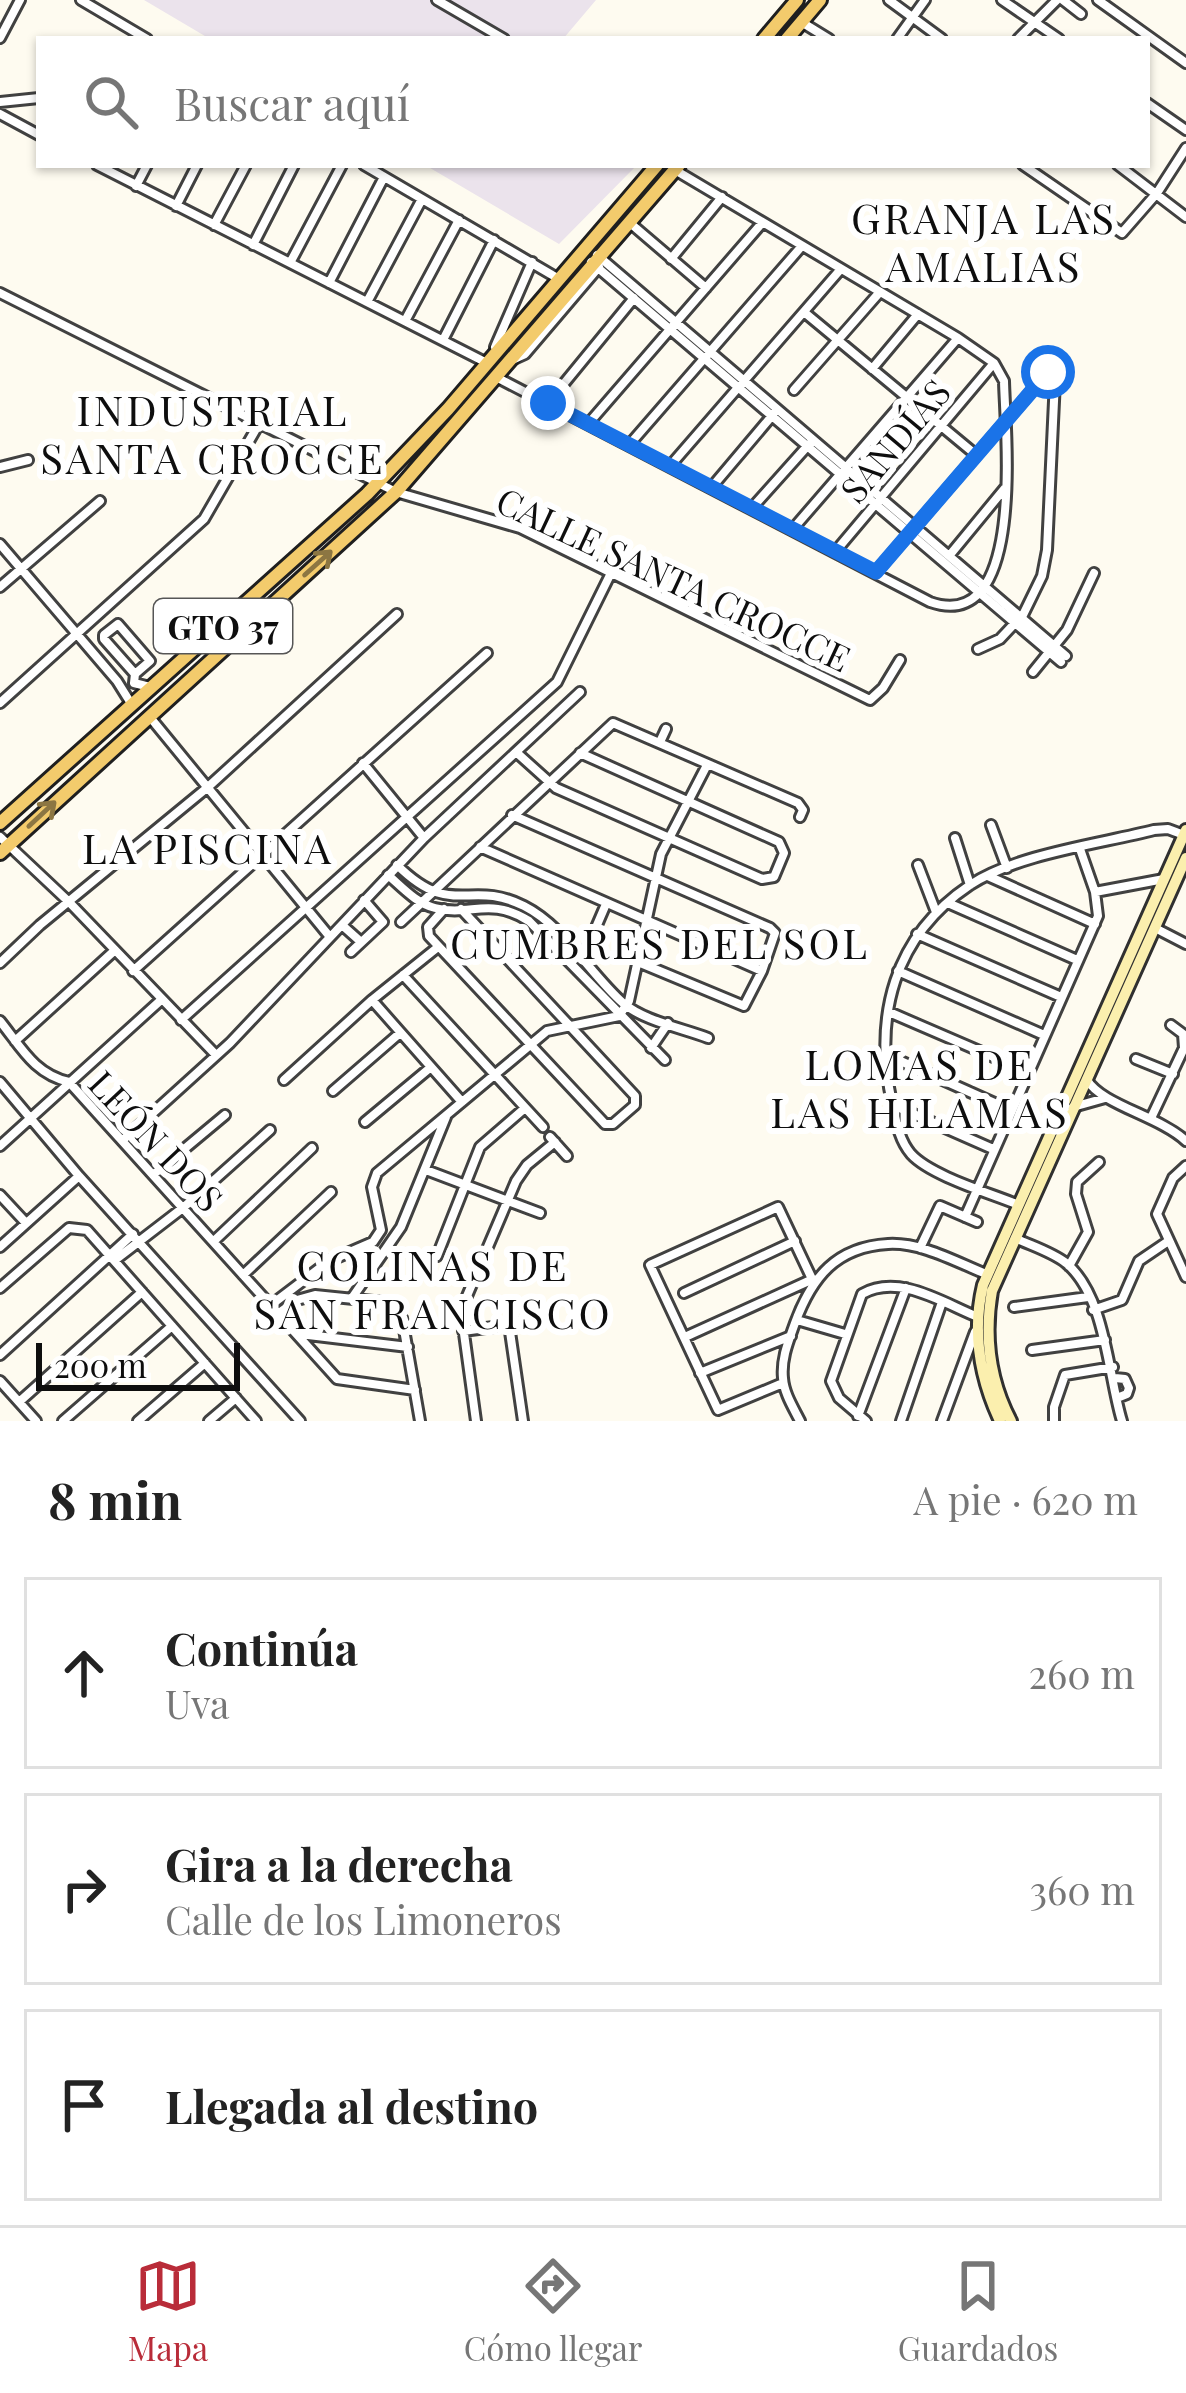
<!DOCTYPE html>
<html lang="es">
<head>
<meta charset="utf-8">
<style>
  :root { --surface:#fff; --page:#f6f6f6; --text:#222; --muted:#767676; --line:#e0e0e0; --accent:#b92c39 }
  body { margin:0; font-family:"Playfair Display",serif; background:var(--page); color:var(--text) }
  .scale { position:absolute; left:36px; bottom:30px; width:204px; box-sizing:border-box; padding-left:12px; border:6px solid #0e0e0e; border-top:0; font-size:33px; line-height:42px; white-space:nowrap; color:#0e0e0e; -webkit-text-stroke:9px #fff; paint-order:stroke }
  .stop { position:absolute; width:36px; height:36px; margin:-27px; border:9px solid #1a73e8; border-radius:50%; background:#fff }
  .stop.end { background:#1a73e8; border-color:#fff; box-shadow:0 3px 12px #0008 }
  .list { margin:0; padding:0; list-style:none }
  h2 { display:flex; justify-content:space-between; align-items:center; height:156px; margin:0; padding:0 48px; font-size:51px }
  h2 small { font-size:39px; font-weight:400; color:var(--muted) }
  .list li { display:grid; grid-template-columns:78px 1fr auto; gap:36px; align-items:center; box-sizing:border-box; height:192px; margin:0 24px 24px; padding:0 24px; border:3px solid var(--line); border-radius:0px }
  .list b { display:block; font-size:45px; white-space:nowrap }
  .list p { margin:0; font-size:39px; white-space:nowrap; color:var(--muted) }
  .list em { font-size:39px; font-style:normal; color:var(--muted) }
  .icon { flex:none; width:66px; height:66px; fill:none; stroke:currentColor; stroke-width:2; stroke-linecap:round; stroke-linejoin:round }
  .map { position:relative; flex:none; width:1186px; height:1421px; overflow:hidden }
  .search { position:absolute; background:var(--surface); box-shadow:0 3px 9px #0004; left:36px; right:36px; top:36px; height:132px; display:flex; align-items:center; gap:30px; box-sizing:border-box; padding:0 42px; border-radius:0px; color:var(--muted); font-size:45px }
  .sheet { height:804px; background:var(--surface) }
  nav { display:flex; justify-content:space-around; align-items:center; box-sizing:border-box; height:168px; border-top:3px solid var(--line); background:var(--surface); font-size:33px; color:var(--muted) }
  nav a { display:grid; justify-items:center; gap:6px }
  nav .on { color:var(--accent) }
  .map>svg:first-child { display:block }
</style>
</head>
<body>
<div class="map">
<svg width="1186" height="1421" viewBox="0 0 1186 1421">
  <rect width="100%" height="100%" fill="#fefbf0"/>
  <path fill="#ebe3ec" d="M144 0H596L563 39H210Z
    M425 165H637L559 244Z"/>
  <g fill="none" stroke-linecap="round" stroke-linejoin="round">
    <defs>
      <path id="street" d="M81 0 147 39
        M437 0 504 39
        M889 0 942 39
        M1002 0 1059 39
        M1063 0 1081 14
        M1098 0 1186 63
        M803 23 829 39
        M0 38 20 0
        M897 39 925 0
        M1018 39 1057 0
        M0 102 39 98
        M1147 103 1186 130
        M0 114 39 135
        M97 165 487 363
        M364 165 559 279
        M1023 165 1122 233 1157 193 1186 148
        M1118 165 1186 217
        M136 186 147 165
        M176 206 197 165
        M630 223 706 288
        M214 225 246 165
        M253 245 294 165
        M597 255 1066 656
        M671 259 722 197
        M591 262 1061 662
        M290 263 342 165
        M329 283 384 177
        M0 293 396 492 520 528 870 700 883 688 900 660
        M367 302 422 199
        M804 312 975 454
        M405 321 459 220
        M443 340 494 240
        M495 347 532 262
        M512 360 525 354 599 267
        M872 369 918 314
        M496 377 930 602C1027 636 1005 431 1004 381L994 363 958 338 675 170
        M794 390 879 293
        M548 403 634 298
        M588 424 762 223
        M629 445 801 247
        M670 466 840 270
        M0 467 28 460
        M711 488 776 411
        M752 508 811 442
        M792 530 958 338
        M0 544 117 681 132 705
        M835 552 994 363
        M949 556 1005 488
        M876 572 1048 372 1055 380 1047 550 1042 576 1022 617
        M0 587 100 501
        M978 649 1000 639 1015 623
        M1033 672 1067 630 1094 573
        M135 674 150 661 118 624 104 635V639L135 674 134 683 150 687
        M0 703 204 519 260 422
        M149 716 330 937
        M660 742 666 729
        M516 752 556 788 762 879 774 877 784 853 779 842 580 753
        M363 763 424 838
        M512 815 770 928 775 933 762 971 744 1006 638 962
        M991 825 1007 868
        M0 837 69 902 216 1055
        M955 838 970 885
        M480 847 762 971
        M397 865C453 920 468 878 524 906 564 926 590 974 623 1003 644 1021 682 1028 708 1038
        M918 865 936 912
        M388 875C403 888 416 903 435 908 471 917 489 896 529 921L665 1060
        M988 876 1095 924
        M1095 892 1164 879
        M948 903 1077 960
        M444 909 428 927 429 936 605 1124H613L635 1105V1096L461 909
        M401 922 613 723 798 803 803 810 800 817
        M342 925 361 942
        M1155 928 1186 944
        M917 934 1061 997
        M351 952 383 922 364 900
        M582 960 606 904
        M0 963 40 925 208 787 397 614
        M133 971 487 653
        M898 971 1044 1035
        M403 975 543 1127
        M372 1000 462 1102
        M889 1012 1028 1072
        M619 1016 629 1001 661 854 707 765
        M181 1020 557 682 611 573
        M0 1021C21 1047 34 1074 69 1082L337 1379 415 1390
        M15 1041 114 951
        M651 1048 668 1023
        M887 1055 1010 1110
        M1136 1059 1173 1074
        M284 1080 372 1000 438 947
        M1087 1080C1102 1105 1159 1116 1186 1141
        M0 1082 79 1176 300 1421
        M333 1091 400 1033
        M893 1105 993 1149
        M1073 1107 1105 1098
        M1152 1116 1184 1048 1183 1034 1171 1025
        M365 1122 431 1067
        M550 1137 567 1156
        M123 1140 230 1043 424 838 580 692
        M0 1146 161 1000
        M1186 1166 1173 1178 1157 1214 1186 1277
        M426 1170 540 1213
        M153 1175 225 1115
        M0 1195 26 1223
        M1019 1205C990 1193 931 1176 911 1154 899 1140 896 1121 892 1103 873 1016 894 936 970 885 1017 854 1099 844 1154 830L1168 829 1184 835
        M965 1217 1098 916 1095 892 1080 849
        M1015 1238C1032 1246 1052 1252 1066 1263 1106 1296 1108 1376 1122 1421
        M214 1241 312 1148
        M0 1247 79 1176
        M920 1248 940 1206 977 1222
        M437 1256 480 1147 525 1108
        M115 1260 184 1207 270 1130
        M1069 1266 1088 1232 1076 1194 1077 1182 1099 1162
        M243 1275 331 1192
        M0 1288 69 1228 87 1230 256 1421
        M684 1293 795 1241
        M352 1298 401 1227 446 1117
        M271 1305 329 1261 373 1242 381 1230 372 1187 377 1173 547 1031 619 1016
        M1014 1307 1088 1297
        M1093 1310 1122 1300 1139 1261 1167 1242
        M279 1313 297 1300 315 1295 383 1302 394 1307 402 1318 420 1421
        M797 1320 845 1334
        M509 1325 523 1421
        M463 1331 539 1321
        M300 1334 408 1347
        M685 1337 813 1279
        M1032 1350 1105 1340
        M0 1355 133 1234
        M700 1373 791 1336
        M1115 1378 1125 1379 1129 1388 1127 1394 1117 1398
        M0 1381 36 1421
        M783 1383 718 1410 650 1265 778 1207 812 1279
        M19 1402 142 1292
        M858 1416 906 1288
        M63 1421 172 1326
        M138 1421 205 1363
        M209 1421 236 1398
        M476 1421 462 1319 464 1303 516 1181 527 1165 555 1142
        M800 1421C793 1407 784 1393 783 1378 781 1358 789 1340 795 1323 812 1277 836 1247 888 1244 921 1242 956 1262 986 1274
        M866 1421 839 1398 831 1381 862 1294C899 1273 943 1303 978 1317
        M901 1421 942 1302
        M942 1421 975 1332
        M1054 1421V1407L1065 1375 1113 1367"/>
      <path id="secondary" d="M1000 1421C980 1378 972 1331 983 1285L1186 830
        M1011 1421C989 1379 984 1337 992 1291L1186 858"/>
      <path id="primary" d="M764 39 797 0
        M787 39 820 0
        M0 823 367 494 448 409 657 165
        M0 853 396 492 679 165"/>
    </defs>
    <use href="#street" stroke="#414141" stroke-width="14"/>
    <use href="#secondary" stroke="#303030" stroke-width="16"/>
    <use href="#primary" stroke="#1f1f1f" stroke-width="18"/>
    <use href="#street" stroke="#fff" stroke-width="8"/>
    <use href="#secondary" stroke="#fbefae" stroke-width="10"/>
    <use href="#primary" stroke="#f3cb6c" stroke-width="12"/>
  </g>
  <defs><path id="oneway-shaft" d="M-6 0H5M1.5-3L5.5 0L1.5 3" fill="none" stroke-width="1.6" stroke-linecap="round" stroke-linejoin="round" transform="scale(3)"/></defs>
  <g stroke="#8c7642">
    <use href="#oneway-shaft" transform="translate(318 563) rotate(-42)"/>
    <use href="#oneway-shaft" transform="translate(42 814) rotate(-43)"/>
  </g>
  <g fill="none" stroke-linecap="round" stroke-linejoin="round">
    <path stroke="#1a73e8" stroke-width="15" d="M548 403 876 572 1048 372"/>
  </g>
  <g text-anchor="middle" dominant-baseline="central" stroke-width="12" stroke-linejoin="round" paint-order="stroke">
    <rect fill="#fff" stroke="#565656" stroke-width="3" x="154" y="599" width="138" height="54" rx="9"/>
    <g font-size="33" font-weight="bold" fill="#0e0e0e">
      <text x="223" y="626">GTO 37</text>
    </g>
    <g font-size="36" fill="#0e0e0e" stroke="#fff">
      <text transform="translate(894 440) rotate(-50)">SANDÍAS</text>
      <text transform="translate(674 578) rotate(25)">CALLE SANTA CROCCE</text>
      <text transform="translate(157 1140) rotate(47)">LEÓN DOS</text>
    </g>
    <g font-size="42" letter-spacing="3" fill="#0e0e0e" stroke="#fff">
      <text x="984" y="217">GRANJA LAS<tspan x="984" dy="48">AMALIAS</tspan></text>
      <text x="213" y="409">INDUSTRIAL<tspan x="213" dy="48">SANTA CROCCE</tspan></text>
      <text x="208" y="847">LA PISCINA</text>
      <text x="660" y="942">CUMBRES DEL SOL</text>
      <text x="920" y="1063">LOMAS DE<tspan x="920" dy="48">LAS HILAMAS</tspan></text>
      <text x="433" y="1264">COLINAS DE<tspan x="433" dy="48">SAN FRANCISCO</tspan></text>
    </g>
  </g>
</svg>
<div class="scale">200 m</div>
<div class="stop" style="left:1048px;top:372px"></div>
<div class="stop end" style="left:548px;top:403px"></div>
<div class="search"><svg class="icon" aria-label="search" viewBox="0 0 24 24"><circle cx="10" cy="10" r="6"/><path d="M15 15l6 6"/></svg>Buscar aquí</div>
</div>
<section class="sheet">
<h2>8 min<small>A pie · 620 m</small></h2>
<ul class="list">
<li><svg class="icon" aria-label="ahead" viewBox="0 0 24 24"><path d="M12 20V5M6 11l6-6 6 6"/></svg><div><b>Continúa</b><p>Uva</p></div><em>260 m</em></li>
<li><svg class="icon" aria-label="right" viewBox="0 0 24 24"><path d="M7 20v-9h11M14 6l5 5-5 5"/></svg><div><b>Gira a la derecha</b><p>Calle de los Limoneros</p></div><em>360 m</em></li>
<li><svg class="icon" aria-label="arrive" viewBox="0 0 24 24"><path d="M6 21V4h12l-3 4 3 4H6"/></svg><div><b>Llegada al destino</b></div></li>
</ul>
</section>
<nav>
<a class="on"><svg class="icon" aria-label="map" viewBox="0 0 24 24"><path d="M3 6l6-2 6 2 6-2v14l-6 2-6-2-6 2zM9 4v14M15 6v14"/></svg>Mapa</a>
<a><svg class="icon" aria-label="directions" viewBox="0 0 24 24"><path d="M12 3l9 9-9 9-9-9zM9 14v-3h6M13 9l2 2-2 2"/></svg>Cómo llegar</a>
<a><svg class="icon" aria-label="saved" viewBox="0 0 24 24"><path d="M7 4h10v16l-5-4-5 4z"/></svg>Guardados</a>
</nav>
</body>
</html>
